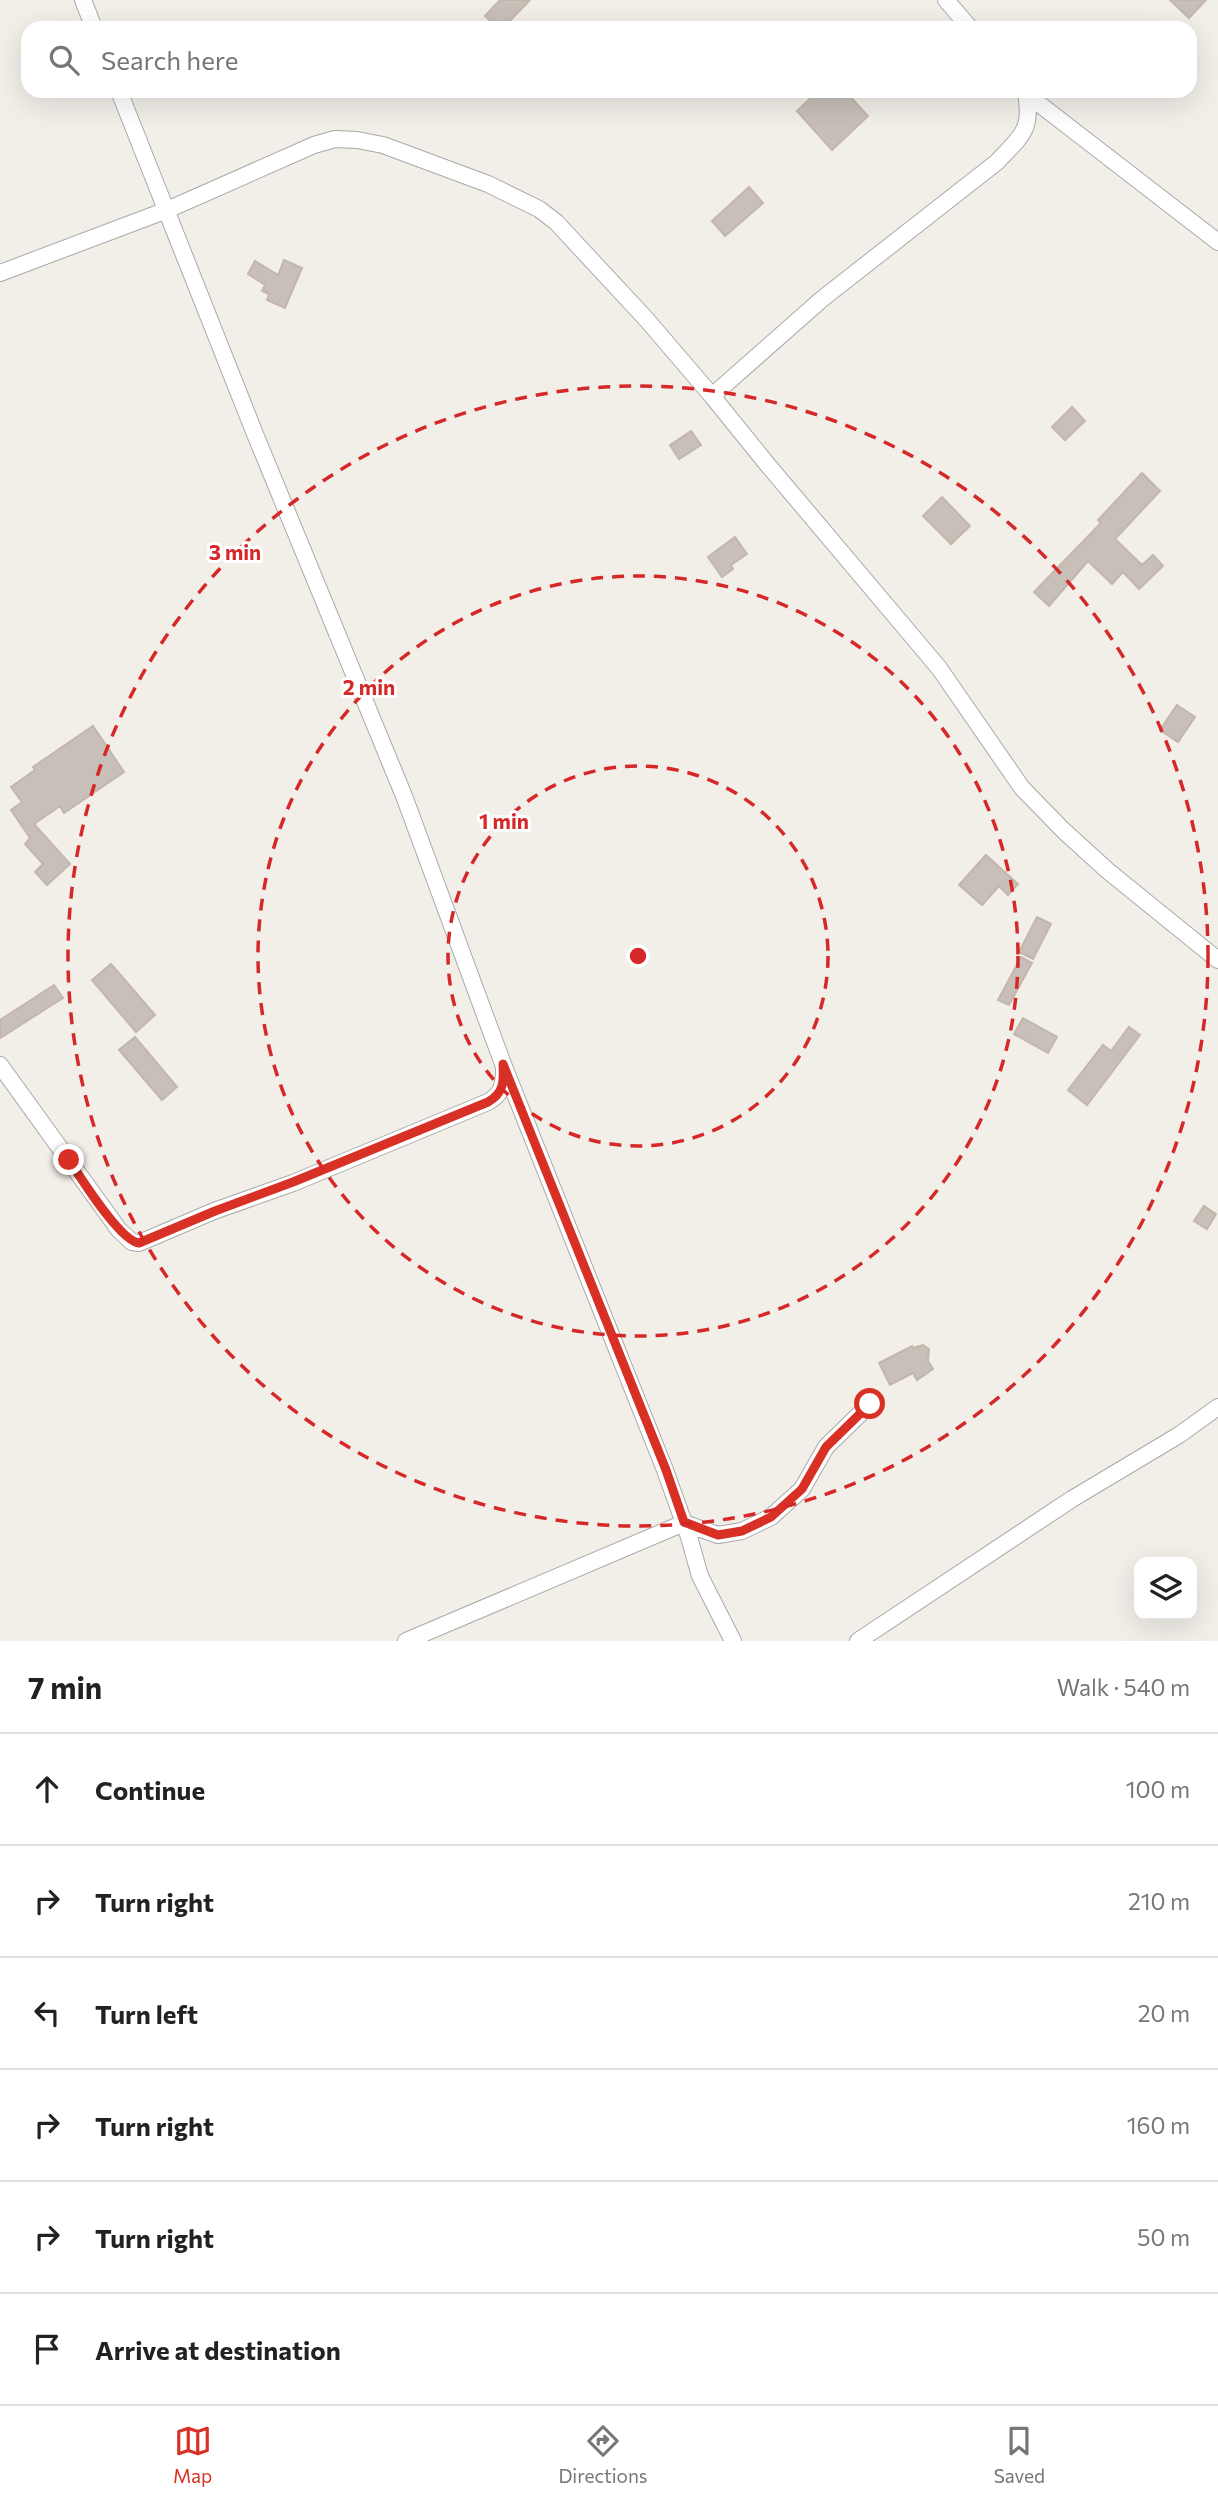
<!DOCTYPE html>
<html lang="en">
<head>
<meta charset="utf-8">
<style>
  :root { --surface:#fff; --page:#f6f6f6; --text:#222; --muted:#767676; --line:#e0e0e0; --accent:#d93025 }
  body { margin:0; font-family:Commissioner,sans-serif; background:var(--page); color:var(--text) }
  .controls { position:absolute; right:21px; bottom:21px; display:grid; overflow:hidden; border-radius:14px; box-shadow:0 7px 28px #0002 }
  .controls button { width:63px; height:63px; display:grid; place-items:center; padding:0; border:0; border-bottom:2px solid var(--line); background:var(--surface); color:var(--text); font:35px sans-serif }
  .stop { position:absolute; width:21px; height:21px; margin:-16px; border:5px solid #d93025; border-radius:50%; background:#fff }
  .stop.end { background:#d93025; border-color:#fff; box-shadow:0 2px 7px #0008 }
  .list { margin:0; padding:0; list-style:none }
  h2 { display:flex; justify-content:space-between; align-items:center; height:91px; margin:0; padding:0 28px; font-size:30px }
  h2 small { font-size:23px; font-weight:400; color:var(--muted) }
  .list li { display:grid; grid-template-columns:46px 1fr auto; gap:21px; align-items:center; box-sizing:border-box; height:112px; padding:0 28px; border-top:2px solid var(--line) }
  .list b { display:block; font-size:26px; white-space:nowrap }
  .list em { font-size:23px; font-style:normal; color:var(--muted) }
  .icon { flex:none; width:38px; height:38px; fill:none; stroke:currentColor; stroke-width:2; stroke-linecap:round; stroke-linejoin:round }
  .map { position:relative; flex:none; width:1218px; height:1641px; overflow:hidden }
  .search { position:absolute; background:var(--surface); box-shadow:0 7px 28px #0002; left:21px; right:21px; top:21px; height:77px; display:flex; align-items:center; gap:18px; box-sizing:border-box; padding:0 24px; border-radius:21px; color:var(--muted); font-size:26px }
  .sheet { height:763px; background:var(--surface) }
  nav { display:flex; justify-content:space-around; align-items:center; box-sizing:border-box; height:98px; border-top:2px solid var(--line); background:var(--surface); font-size:19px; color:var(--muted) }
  nav a { display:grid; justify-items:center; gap:4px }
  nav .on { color:var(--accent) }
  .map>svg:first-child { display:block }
</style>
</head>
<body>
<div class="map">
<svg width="1218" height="1641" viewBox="0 0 1218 1641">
  <rect width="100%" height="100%" fill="#f2efe9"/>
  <path fill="#c7bfb8" stroke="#c4b6ab" stroke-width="2" d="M500 0H530L503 28H498L485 16Z
    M1170 0H1206L1189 18Z
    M818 91H845L868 116 832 150 797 111Z
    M749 187 763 203 725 236 712 221Z
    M284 260 302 268 285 308 267 300 269 294 262 291 265 285 248 274 255 261 278 275Z
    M1072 407 1085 421 1065 440 1052 427Z
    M691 431 701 445 679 459 670 445Z
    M1142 473 1160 491 1115 539 1142 565 1153 555 1163 566 1139 589 1123 572 1112 584 1088 561 1049 606 1034 592 1101 523 1098 520Z
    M942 497 970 526 951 544 923 516Z
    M735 537 747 554 731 565 733 569 722 577 708 557Z
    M1177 705 1195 717 1178 742 1160 730Z
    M93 726 124 772 64 813 60 806 34 824 70 864 47 885 35 872 43 864 25 844 30 838 11 810 22 802 11 787 35 770 33 767Z
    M986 855 1018 884 1008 895 999 886 982 905 959 885Z
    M1037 917 1051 924 1033 959 1019 952Z
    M1021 957 1032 963 1009 1005 998 1000Z
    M111 964 155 1015 136 1032 92 980Z
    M54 985 63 998 0 1038V1020Z
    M1023 1018 1057 1037 1048 1053 1014 1034Z
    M1129 1027 1140 1035 1087 1105 1068 1090 1103 1045 1111 1051Z
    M135 1037 177 1087 162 1100 119 1050Z
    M1204 1206 1216 1214 1207 1229 1194 1221Z
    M923 1345 929 1349 928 1361 933 1369 917 1380 913 1373 890 1385 879 1363 912 1346 913 1348Z"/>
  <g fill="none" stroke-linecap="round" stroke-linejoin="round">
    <defs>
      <path id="street" d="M83 0 94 28
        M946 0 970 28
        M119 91 255 434 404 796 503 1064 665 1470 689 1537 700 1576 733 1641
        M1025 93 1218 242
        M0 273 167 210 314 145 335 139 357 140 383 145 488 184 539 209 556 222 647 320 712 396 767 464 939 668 1022 788 1064 831 1108 871 1218 960
        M712 396 822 299 997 162C1020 137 1033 131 1026 94
        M0 1065 119 1230 132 1242 139 1243 214 1211 293 1183 488 1102C502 1094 504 1085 504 1069
        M406 1641 684 1523 718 1535 742 1531 771 1517 802 1489 826 1447 870 1404
        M858 1641 1072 1499 1179 1435 1218 1407"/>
    </defs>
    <use href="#street" stroke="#a9a9a9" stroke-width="18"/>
    <use href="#street" stroke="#fff" stroke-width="16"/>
  </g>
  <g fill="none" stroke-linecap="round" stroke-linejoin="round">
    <path stroke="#d93025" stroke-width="9" d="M69 1160C81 1178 120 1241 139 1243L215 1211 293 1182 488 1102C504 1093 504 1081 503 1064L666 1470 684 1522 718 1535 742 1531 771 1517 802 1489 826 1447 870 1404"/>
  </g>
  <g fill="none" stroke="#d62828" stroke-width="3.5" stroke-dasharray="12 9">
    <circle cx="638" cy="956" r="190"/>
    <circle cx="638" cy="956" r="380"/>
    <circle cx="638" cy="956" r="570"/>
  </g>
  <circle cx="638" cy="956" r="10" fill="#d62828" stroke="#fff" stroke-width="3.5"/>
  <g font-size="21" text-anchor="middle" font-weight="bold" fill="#d62828" stroke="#fff" stroke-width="6" stroke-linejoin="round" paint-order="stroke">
    <text x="235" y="560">3 min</text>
    <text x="369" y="695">2 min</text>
    <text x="504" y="829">1 min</text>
  </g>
</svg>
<div class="controls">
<button><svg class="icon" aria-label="layers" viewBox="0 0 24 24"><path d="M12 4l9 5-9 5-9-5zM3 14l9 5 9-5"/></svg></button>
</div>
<div class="stop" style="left:870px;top:1404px"></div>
<div class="stop end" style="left:69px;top:1160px"></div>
<div class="search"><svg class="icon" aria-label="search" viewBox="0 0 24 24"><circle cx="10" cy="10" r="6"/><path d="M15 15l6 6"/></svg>Search here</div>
</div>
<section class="sheet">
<h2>7 min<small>Walk · 540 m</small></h2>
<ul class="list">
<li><svg class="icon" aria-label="ahead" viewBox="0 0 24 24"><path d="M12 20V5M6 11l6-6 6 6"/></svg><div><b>Continue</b></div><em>100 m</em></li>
<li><svg class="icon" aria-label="right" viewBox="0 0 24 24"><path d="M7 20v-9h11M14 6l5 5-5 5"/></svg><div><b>Turn right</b></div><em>210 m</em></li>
<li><svg class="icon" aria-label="left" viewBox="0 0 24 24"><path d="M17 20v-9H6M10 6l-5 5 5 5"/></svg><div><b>Turn left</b></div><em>20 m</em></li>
<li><svg class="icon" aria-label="right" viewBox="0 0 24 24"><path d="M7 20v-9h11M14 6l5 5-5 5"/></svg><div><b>Turn right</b></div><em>160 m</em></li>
<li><svg class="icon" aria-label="right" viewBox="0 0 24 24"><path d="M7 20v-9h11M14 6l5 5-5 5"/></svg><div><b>Turn right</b></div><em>50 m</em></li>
<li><svg class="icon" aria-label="arrive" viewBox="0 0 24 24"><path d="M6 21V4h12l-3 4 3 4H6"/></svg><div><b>Arrive at destination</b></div></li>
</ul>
</section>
<nav>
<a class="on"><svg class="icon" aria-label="map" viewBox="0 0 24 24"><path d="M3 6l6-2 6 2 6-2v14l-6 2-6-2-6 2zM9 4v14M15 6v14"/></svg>Map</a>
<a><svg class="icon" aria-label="directions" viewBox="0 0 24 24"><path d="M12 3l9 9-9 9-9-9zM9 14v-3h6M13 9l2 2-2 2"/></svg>Directions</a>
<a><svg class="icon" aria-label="saved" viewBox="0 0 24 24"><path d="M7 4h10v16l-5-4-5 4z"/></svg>Saved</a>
</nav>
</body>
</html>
